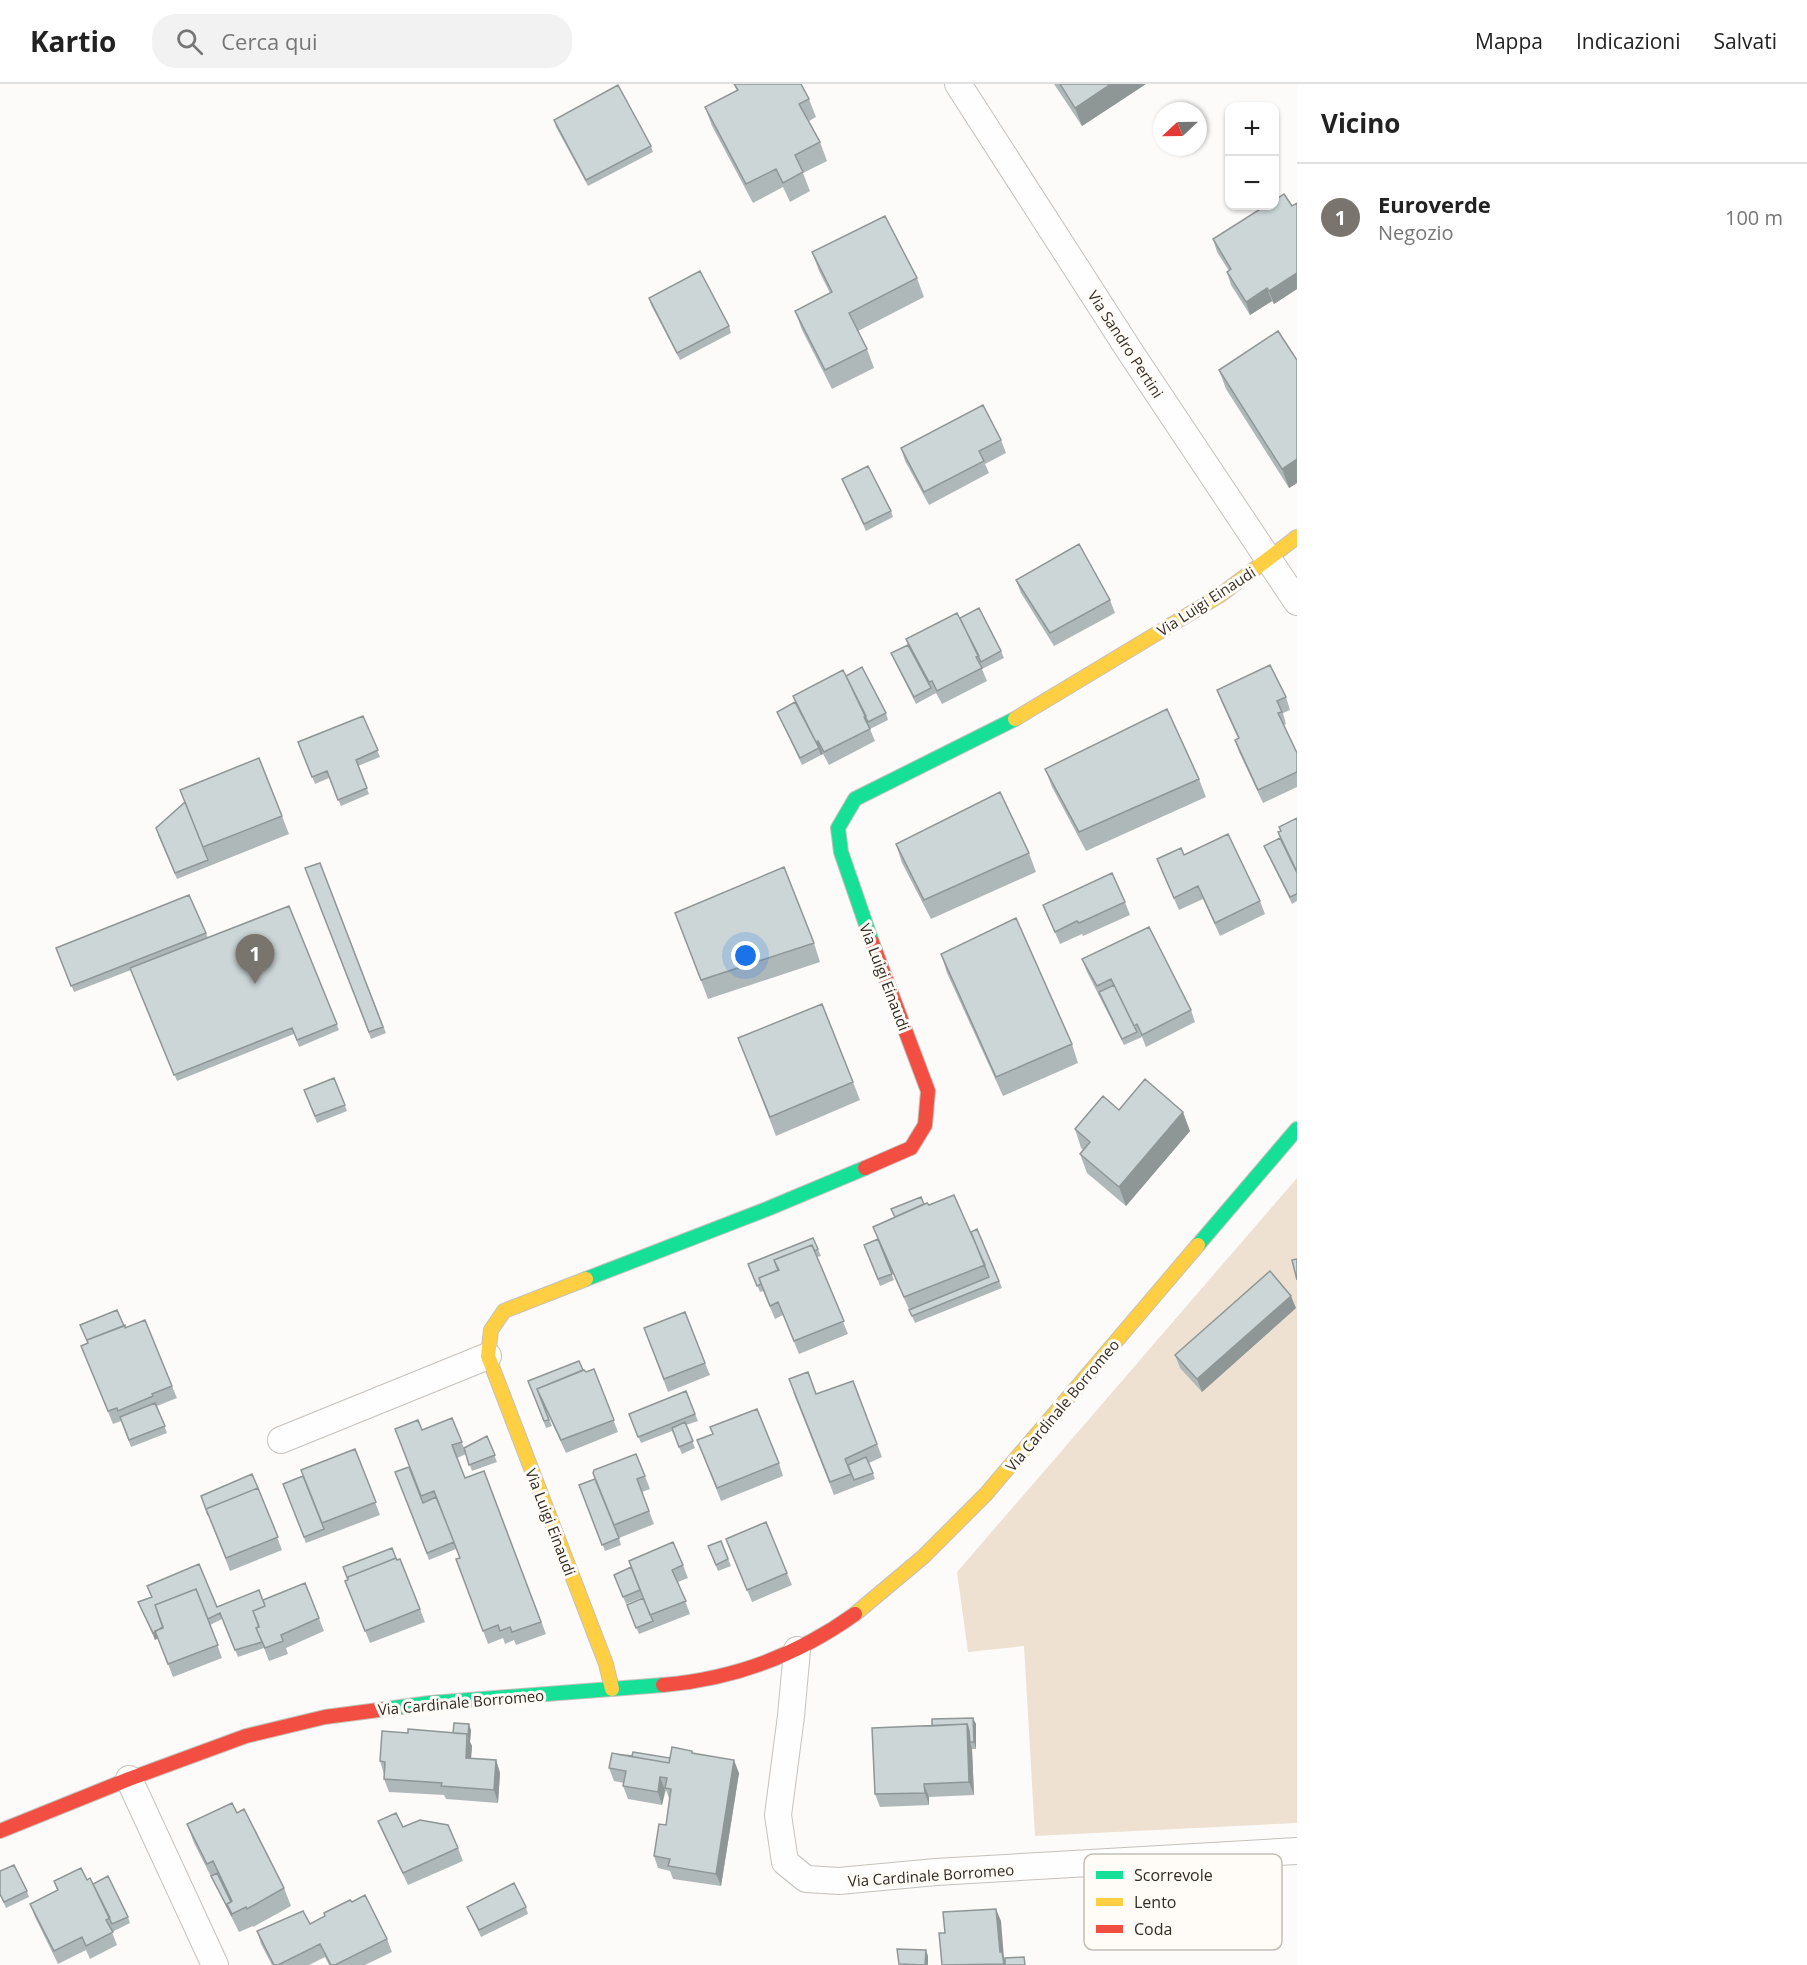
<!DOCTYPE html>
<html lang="it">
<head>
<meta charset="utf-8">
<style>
  :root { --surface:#fff; --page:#f2f2f2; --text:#222; --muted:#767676; --line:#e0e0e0; --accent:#79746e }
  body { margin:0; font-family:"Open Sans",sans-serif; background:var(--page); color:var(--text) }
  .controls { position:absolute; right:18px; top:18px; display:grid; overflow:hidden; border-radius:12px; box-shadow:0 2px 4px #0004 }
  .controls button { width:54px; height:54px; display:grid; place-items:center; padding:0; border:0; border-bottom:2px solid var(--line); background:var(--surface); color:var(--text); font:30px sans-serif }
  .compass { position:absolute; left:1153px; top:18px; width:54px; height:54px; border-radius:50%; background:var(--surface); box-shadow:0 2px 4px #0004; rotate:248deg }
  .you { position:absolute; left:746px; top:872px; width:21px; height:21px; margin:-15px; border:4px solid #fff; border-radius:50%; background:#1a73e8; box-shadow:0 0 0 9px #1a73e833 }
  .badge { display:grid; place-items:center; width:39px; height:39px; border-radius:50%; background:var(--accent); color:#fff; font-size:20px; font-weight:700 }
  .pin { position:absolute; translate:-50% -50px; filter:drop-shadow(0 2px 3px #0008) }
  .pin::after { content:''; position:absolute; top:32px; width:21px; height:18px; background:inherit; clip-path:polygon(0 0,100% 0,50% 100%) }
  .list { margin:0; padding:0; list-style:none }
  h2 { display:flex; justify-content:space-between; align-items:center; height:78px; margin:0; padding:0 24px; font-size:26px }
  h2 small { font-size:20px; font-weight:400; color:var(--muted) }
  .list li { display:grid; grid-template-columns:39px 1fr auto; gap:18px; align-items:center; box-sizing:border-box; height:108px; padding:0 24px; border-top:2px solid var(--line) }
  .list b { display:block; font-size:22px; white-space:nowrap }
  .list p { margin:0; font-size:20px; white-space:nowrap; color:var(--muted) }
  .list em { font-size:20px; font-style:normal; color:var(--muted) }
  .icon { flex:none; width:33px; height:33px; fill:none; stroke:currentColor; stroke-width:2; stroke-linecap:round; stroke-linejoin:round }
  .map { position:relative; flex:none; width:1297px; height:1881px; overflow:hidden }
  header { display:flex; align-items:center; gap:36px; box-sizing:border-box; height:84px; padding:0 30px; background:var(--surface); border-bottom:2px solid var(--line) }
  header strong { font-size:28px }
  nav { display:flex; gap:33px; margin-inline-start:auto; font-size:21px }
  .search { width:420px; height:54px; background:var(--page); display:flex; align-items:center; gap:15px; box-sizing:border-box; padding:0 21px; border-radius:24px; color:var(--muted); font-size:22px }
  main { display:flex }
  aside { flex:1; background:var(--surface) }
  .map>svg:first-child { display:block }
</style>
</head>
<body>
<header>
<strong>Kartio</strong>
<div class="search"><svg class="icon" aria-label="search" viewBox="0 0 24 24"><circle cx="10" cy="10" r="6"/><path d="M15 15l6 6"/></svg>Cerca qui</div>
<nav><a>Mappa</a><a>Indicazioni</a><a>Salvati</a></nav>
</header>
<main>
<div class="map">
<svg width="1297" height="1881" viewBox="0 0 1297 1881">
  <rect width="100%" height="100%" fill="#fdfbf9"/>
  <path fill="#efe1d1" d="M1297 1094V1739L1035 1752 1024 1562 968 1568 957 1488Z"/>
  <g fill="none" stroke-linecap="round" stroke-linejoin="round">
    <defs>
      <path id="street" d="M958 0 1129 266 1297 518
        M281 1356 488 1272
        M797 1566 791 1632 778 1731 785 1778 806 1795 839 1797 936 1788 1297 1767
        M129 1695 215 1881"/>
      <path id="fast" d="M872 858 841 768 838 744 855 715 1015 635
        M1198 1161 1297 1045
        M586 1195 767 1125 865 1084
        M386 1625 430 1619 663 1601"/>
      <path id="slow" d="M1015 635 1219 512 1297 453
        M586 1195 504 1227 491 1246 488 1272 606 1580 612 1605
        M855 1530 923 1473 986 1410 1198 1161"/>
      <path id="jam" d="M865 1084 911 1064 925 1041 928 1007 872 858
        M663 1601C733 1595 798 1571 855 1530
        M0 1747 129 1695 246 1652 325 1633 386 1625"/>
    </defs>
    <use href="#street" stroke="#c5c1bc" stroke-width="28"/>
    <use href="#fast" stroke="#c5c1bc" stroke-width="16"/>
    <use href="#slow" stroke="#c5c1bc" stroke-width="16"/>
    <use href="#jam" stroke="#c5c1bc" stroke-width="16"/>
    <use href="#street" stroke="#fffefe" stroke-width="26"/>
    <use href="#fast" stroke="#16e098" stroke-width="14"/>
    <use href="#slow" stroke="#ffcf43" stroke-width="14"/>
    <use href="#jam" stroke="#f24e42" stroke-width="14"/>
  </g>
  <path fill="#afb8b9" d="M734 0 809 15 816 33 809 37 820 58 827 77 803 89 810 107 790 118 783 103 753 119 712 42 705 23 737 7Z
    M1054 0H1146L1082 42Z
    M554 36 651 62 653 68 588 102 556 43Z
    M1297 119V205L1274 220 1272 217 1250 231 1231 201 1227 188 1229 187 1217 168 1213 155 1292 122Z
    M812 168 917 194 924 213 858 247 867 265 874 284 832 305 802 246 795 227 830 209 819 187Z
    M649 214 729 242 731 249 680 276 651 221Z
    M1297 276V399L1289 404 1226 305 1219 286Z
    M1001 356 1006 369 985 380 989 389 929 421 905 377 901 364Z
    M842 395 891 427 893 433 866 447Z
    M1016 496 1110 516 1115 529 1054 562 1021 509Z
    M960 534 1001 567 1004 574 982 585 987 597 942 620 936 609 916 620 894 576 891 569 908 561 906 555Z
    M846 592 886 629 888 636 870 645 875 657 829 681 823 670 802 681 777 628 795 618 793 612Z
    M1217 606 1286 613 1290 626 1283 629 1286 640 1284 641 1297 669V703L1263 719 1239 668 1235 656 1238 654 1222 619Z
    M363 632 380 673 358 682 369 710 341 722 329 694 315 700 298 658Z
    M1045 685 1199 695 1206 713 1086 767 1052 703Z
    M282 732 289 750 177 795 158 751Z
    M1297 734V817L1292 820 1264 762 1280 754 1278 748 1281 747 1279 743Z
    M896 760 1029 769 1036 788 931 835 902 779Z
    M1184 771 1260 817 1265 830 1220 852 1203 815 1179 826 1162 788 1157 775Z
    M320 779 386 949 371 955 305 784Z
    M1125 818 1130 831 1083 852 1082 850 1060 860 1043 821Z
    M289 822 339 946 299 963 294 950 177 997 131 886 74 908 56 864 206 849 208 854Z
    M682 847 814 859 820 878 708 915Z
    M941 870 1072 960 1078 979 1003 1012 947 889Z
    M1082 875 1191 926 1195 938 1146 963 1142 953 1124 961 1087 888Z
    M738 954 853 998 860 1016 776 1052Z
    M334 994 347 1027 317 1039 304 1006Z
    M1075 1045 1190 1047 1126 1122 1087 1089 1080 1070 1084 1066 1081 1064Z
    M924 1120 929 1121 975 1159 977 1145 1002 1204 915 1239 884 1169 894 1196 880 1202 864 1161 878 1155 873 1143Z
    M813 1154 821 1172 817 1173 848 1250 799 1270 783 1231 775 1235 763 1207 760 1208 748 1180Z
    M1296 1224 1202 1308 1180 1284 1175 1271Z
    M125 1244 172 1302 177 1314 157 1322 167 1349 131 1363 121 1337 113 1340 81 1262Z
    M644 1244 705 1279 710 1291 668 1308Z
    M594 1285 618 1348 566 1369 544 1322 552 1342 546 1344 528 1297 583 1286 586 1288Z
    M853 1297 882 1373 869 1379 875 1395 834 1411 793 1308 816 1310Z
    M686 1307 698 1337 686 1341 695 1364 682 1370 672 1347 641 1359 629 1330Z
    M452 1334 464 1364 487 1352 497 1378 472 1387 466 1370 457 1374 465 1394 484 1387 546 1550 516 1561 514 1556 505 1560 503 1554 488 1560 456 1475 460 1474 456 1465 429 1476 395 1388 409 1383 422 1346Z
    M697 1356 779 1379 783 1392 721 1417Z
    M355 1365 380 1431 306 1459 283 1400 303 1392Z
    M645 1392 650 1405 642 1408 654 1440 619 1454 621 1461 605 1467 579 1401Z
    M258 1404 282 1466 230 1487 201 1412Z
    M726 1455 787 1489 792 1501 752 1518Z
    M721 1457 731 1482 718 1487 708 1462Z
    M397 1476 420 1525 425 1538 370 1559 345 1497Z
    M683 1481 688 1494 678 1498 690 1530 639 1550 627 1521 649 1528 643 1513 626 1520 614 1491Z
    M305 1499 324 1547 286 1564 288 1570 269 1577 264 1564 238 1573 222 1535 210 1541 222 1574 173 1593 158 1554 155 1556 138 1518 151 1513 147 1502 217 1523 263 1518Z
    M973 1634 976 1640V1665H972L974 1711 929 1713V1721L880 1723 875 1710 932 1642Z
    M471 1646 470 1658 472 1662 471 1674 496 1676 500 1689 498 1719 446 1715 444 1711 389 1708 384 1695V1690L380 1677 408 1649H453Z
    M692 1667 693 1669 739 1689 721 1802 673 1795 670 1787 658 1784 654 1772 666 1741 670 1717 666 1706 662 1721 628 1715 623 1702 624 1699 614 1697 609 1684 616 1670 632 1672 670 1674Z
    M237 1729 284 1804 291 1822 253 1843V1842L239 1848 194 1759 187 1740Z
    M378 1737 458 1764 463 1777 408 1801 383 1749Z
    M0 1787 27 1807 29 1813 6 1824 0 1811Z
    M87 1796 93 1800 128 1833 130 1839 112 1848 117 1861 90 1875 86 1866 58 1880 35 1833 30 1820 57 1806 54 1797Z
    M352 1818 387 1855 392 1868 365 1881H329L325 1873 309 1881H272L261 1860 257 1847 310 1840 325 1832 324 1829Z
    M467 1823H526L528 1830 481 1853Z"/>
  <path fill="#8f9696" d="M1111 0H1146L1082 42 1075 24Z
    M1297 189V205L1274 220 1269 207Z
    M1267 204 1272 217 1250 231 1246 218Z
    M1297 375V399L1289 404 1282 385Z
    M818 657 823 670 821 671 816 658Z
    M1183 1028 1190 1047 1126 1122 1119 1103Z
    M1291 1212 1296 1224 1202 1308 1197 1295Z
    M163 1543 165 1550 155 1556 153 1549Z
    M973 1634 976 1640V1665L974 1658Z
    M469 1640 471 1646 470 1658 472 1662 470 1687 466 1674Z
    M967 1640 972 1653 970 1658 972 1665 974 1711 969 1698Z
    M496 1676 500 1689 498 1719 494 1706Z
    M734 1676 739 1689 721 1802 716 1790Z
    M660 1693 665 1706 662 1721 658 1708Z
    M924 1700 929 1713V1721L925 1709Z
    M996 1825 1001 1837 1004 1874 1007 1881H1004L1000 1868Z
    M926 1866 928 1872V1881H925Z"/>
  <path fill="#ccd6d7" stroke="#8f9696" stroke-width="1.5" d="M734 0H801L809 15 799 20 820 58 795 71 803 88 783 99 776 85 746 100 705 23 738 6Z
    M1060 0H1111L1075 24Z
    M618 1 651 62 586 96 554 36Z
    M1284 110 1292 122 1297 119V189L1269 207 1267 204 1246 218 1227 188 1231 185 1213 155 1265 122H1275V116Z
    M885 132 917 194 849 229 867 265 825 286 795 227 832 208 812 168Z
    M700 187 729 242 677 269 649 214Z
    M1278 247 1297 276V375L1282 385 1219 286Z
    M983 321 1001 356 979 367 984 377 924 408 901 364Z
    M868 382 891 427 864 440 842 395Z
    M1079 460 1110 516 1050 549 1016 496Z
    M979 524 1001 567 981 578 960 534Z
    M957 529 979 572 976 573 982 584 937 607 932 597 929 598 906 555Z
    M908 561 931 604 914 613 891 569Z
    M1270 581 1286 613 1277 617 1282 628 1278 629 1297 669V688L1258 706 1235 656 1239 654 1217 606Z
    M862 583 886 629 868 638 846 592Z
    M843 586 866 632 864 633 870 645 824 668 818 657 816 658 793 612Z
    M795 618 819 664 800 674 777 628Z
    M1167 625 1199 695 1079 748 1045 685Z
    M363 632 378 666 356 676 367 704 338 716 327 687 312 693 298 658Z
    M259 674 282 732 203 763 180 706Z
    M1000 708 1029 769 924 816 896 760Z
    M185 718 208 776 175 789 156 744Z
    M1297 734V788L1278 748 1281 747 1279 743Z
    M1228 750 1260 817 1215 839 1198 802 1174 814 1157 775 1181 764 1184 771Z
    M1280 754 1297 789V810L1290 813 1264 762Z
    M320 779 383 943 369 948 305 784Z
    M784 783 814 859 701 896 675 829Z
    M1112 789 1125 818 1079 839 1077 837 1055 848 1043 821Z
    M189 811 206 849 71 902 56 864Z
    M289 822 337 940 297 956 292 944 174 991 130 884Z
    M1016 834 1072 960 996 993 941 870Z
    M1149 843 1191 926 1142 951 1137 940 1134 942 1111 895 1097 902 1082 875Z
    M1114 901 1137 948 1122 955 1099 908Z
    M822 920 853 998 770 1033 738 954Z
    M334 994 345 1021 315 1032 304 1006Z
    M1145 995 1183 1028 1119 1103 1080 1070 1090 1058 1075 1045 1103 1012 1119 1026Z
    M954 1111 985 1181 904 1213 873 1143 927 1119 929 1121Z
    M921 1113 924 1120 895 1133 891 1125Z
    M977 1145 999 1197 912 1232 909 1226 989 1193 971 1148Z
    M813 1154 818 1165 815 1167 812 1161 774 1176 778 1186 759 1194 761 1200 757 1202 748 1180Z
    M878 1155 892 1190 878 1195 864 1161Z
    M812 1161 844 1237 794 1257 778 1218 770 1222 759 1194 779 1186 774 1176Z
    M1297 1175V1196L1292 1176Z
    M1270 1187 1291 1212 1197 1295 1175 1271Z
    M117 1226 124 1242 87 1256 88 1259 80 1241Z
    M685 1228 705 1279 664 1295 644 1244Z
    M145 1236 172 1302 152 1310 153 1312 118 1327 117 1324 108 1327 81 1262 88 1259 87 1256 125 1241V1244Z
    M579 1277 583 1286 537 1305 549 1336 544 1337 528 1297Z
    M594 1285 614 1336 561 1356 537 1305 584 1286 586 1288Z
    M808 1288 816 1310 853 1297 877 1360 845 1375 851 1390 830 1398 789 1295Z
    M686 1307 695 1330 638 1353 629 1330Z
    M155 1319 165 1342 129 1356 120 1333Z
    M757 1325 779 1379 717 1404 697 1356 713 1350 710 1343Z
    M452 1334 462 1358 452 1361 465 1394 484 1387 541 1538 512 1548 510 1543 500 1547 498 1541 483 1547 456 1475 460 1474 434 1407 421 1412 395 1345 418 1336 422 1346Z
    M685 1338 693 1357 679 1363 672 1344Z
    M487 1352 495 1371 469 1381 464 1364Z
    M355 1365 376 1418 322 1439 301 1386Z
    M636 1370 645 1392 637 1395 649 1427 614 1441 593 1389 594 1386Z
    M866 1373 873 1389 854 1396 848 1381Z
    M409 1383 423 1419 436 1413 454 1458 427 1469 395 1388Z
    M252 1390 258 1404 206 1425 208 1431 201 1412Z
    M303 1392 324 1445 304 1453 283 1400Z
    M595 1395 619 1454 602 1461 579 1401Z
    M258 1404 278 1453 226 1474 206 1425Z
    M766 1438 787 1489 747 1506 726 1455Z
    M721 1457 728 1475 716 1481 708 1462Z
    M673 1458 683 1481 672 1486 686 1517 650 1531 629 1477Z
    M392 1464 396 1474 348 1493V1496L343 1483Z
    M396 1474 397 1476 400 1475 420 1525 365 1547 345 1497 348 1496V1493Z
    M199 1480 217 1523 259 1506 265 1522 253 1527 259 1543 256 1544 262 1558 235 1566 220 1529 208 1535 196 1505 155 1521 163 1543 153 1549 138 1518 152 1513 147 1502Z
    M631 1483 640 1506 623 1513 614 1491Z
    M305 1499 319 1534 281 1551 283 1557 265 1564 256 1544 259 1542 253 1527 265 1522 263 1516Z
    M196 1505 218 1561 168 1580 155 1547 163 1544 155 1521Z
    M643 1514 653 1537 636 1544 627 1521Z
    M973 1634 974 1658H970L969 1647 967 1640 932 1642V1635Z
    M454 1639 469 1640 468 1651 467 1650 453 1649Z
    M967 1640 969 1698 924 1700 925 1709 875 1710 872 1644Z
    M408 1645 467 1650 466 1674 496 1676 494 1706 441 1702 442 1699 384 1695 385 1678 380 1677 382 1647 408 1649Z
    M672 1663 692 1667V1669L734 1676 716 1790 668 1782 670 1775 654 1772 659 1740 666 1741 671 1705 665 1704 667 1694 660 1693 658 1708 623 1702 626 1687 609 1684 612 1669 669 1679Z
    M633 1668 670 1674 669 1679 616 1670 632 1672Z
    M232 1719 237 1729 244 1725 284 1804 247 1825 246 1823 232 1830 227 1820 232 1817 213 1777 207 1780 187 1740Z
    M396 1729 403 1743 420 1736 448 1741 458 1764 403 1789 378 1737Z
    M14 1781 27 1807 4 1818 0 1810V1787Z
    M81 1784 87 1796 90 1794 110 1834 106 1836 113 1848 86 1862 82 1853 54 1867 30 1820 58 1806 54 1797Z
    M217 1789 231 1818 227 1820 232 1832 211 1792Z
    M108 1792 128 1833 112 1840 93 1800Z
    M514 1799 526 1823 479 1846 467 1823Z
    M365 1811 387 1855 335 1881H331L320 1860 278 1881H274L257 1847 303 1827 310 1840 325 1832 324 1829 350 1816 352 1818Z
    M996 1825 1000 1868H1002L1004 1880 942 1881 939 1849H945L943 1828Z
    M897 1865 926 1866 925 1881 899 1880Z
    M1024 1873 1025 1881H1005V1874Z"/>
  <g text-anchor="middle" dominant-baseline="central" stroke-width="6" stroke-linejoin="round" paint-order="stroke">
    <g font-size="15" fill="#322b23" stroke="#fffbf7">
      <text transform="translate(1126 260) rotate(57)">Via Sandro Pertini</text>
      <text transform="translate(1206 517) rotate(-33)">Via Luigi Einaudi</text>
      <text transform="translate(885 893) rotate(69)">Via Luigi Einaudi</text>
      <text transform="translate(1062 1321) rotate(-50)">Via Cardinale Borromeo</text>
      <text transform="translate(551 1438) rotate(69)">Via Luigi Einaudi</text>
      <text transform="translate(461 1618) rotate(-5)">Via Cardinale Borromeo</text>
      <text transform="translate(931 1791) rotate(-4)">Via Cardinale Borromeo</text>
    </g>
  </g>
  <rect x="1084" y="1770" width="198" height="96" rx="9" fill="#fffbf7" stroke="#c2bdb7" stroke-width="1.5"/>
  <rect x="1096" y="1787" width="27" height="8" fill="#16e098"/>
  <rect x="1096" y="1814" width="27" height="8" fill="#ffcf43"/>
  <rect x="1096" y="1841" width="27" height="8" fill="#f24e42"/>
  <g font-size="16" fill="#322b23">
    <text x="1134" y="1797">Scorrevole</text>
    <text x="1134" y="1824">Lento</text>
    <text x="1134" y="1851">Coda</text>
  </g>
</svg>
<div class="controls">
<button>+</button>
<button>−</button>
</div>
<svg class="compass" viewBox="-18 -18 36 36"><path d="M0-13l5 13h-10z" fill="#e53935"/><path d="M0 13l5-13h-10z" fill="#767676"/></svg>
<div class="you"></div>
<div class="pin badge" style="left:255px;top:900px">1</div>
</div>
<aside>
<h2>Vicino<small></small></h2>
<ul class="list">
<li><span class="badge">1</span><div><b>Euroverde</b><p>Negozio</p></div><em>100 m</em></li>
</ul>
</aside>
</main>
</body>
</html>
